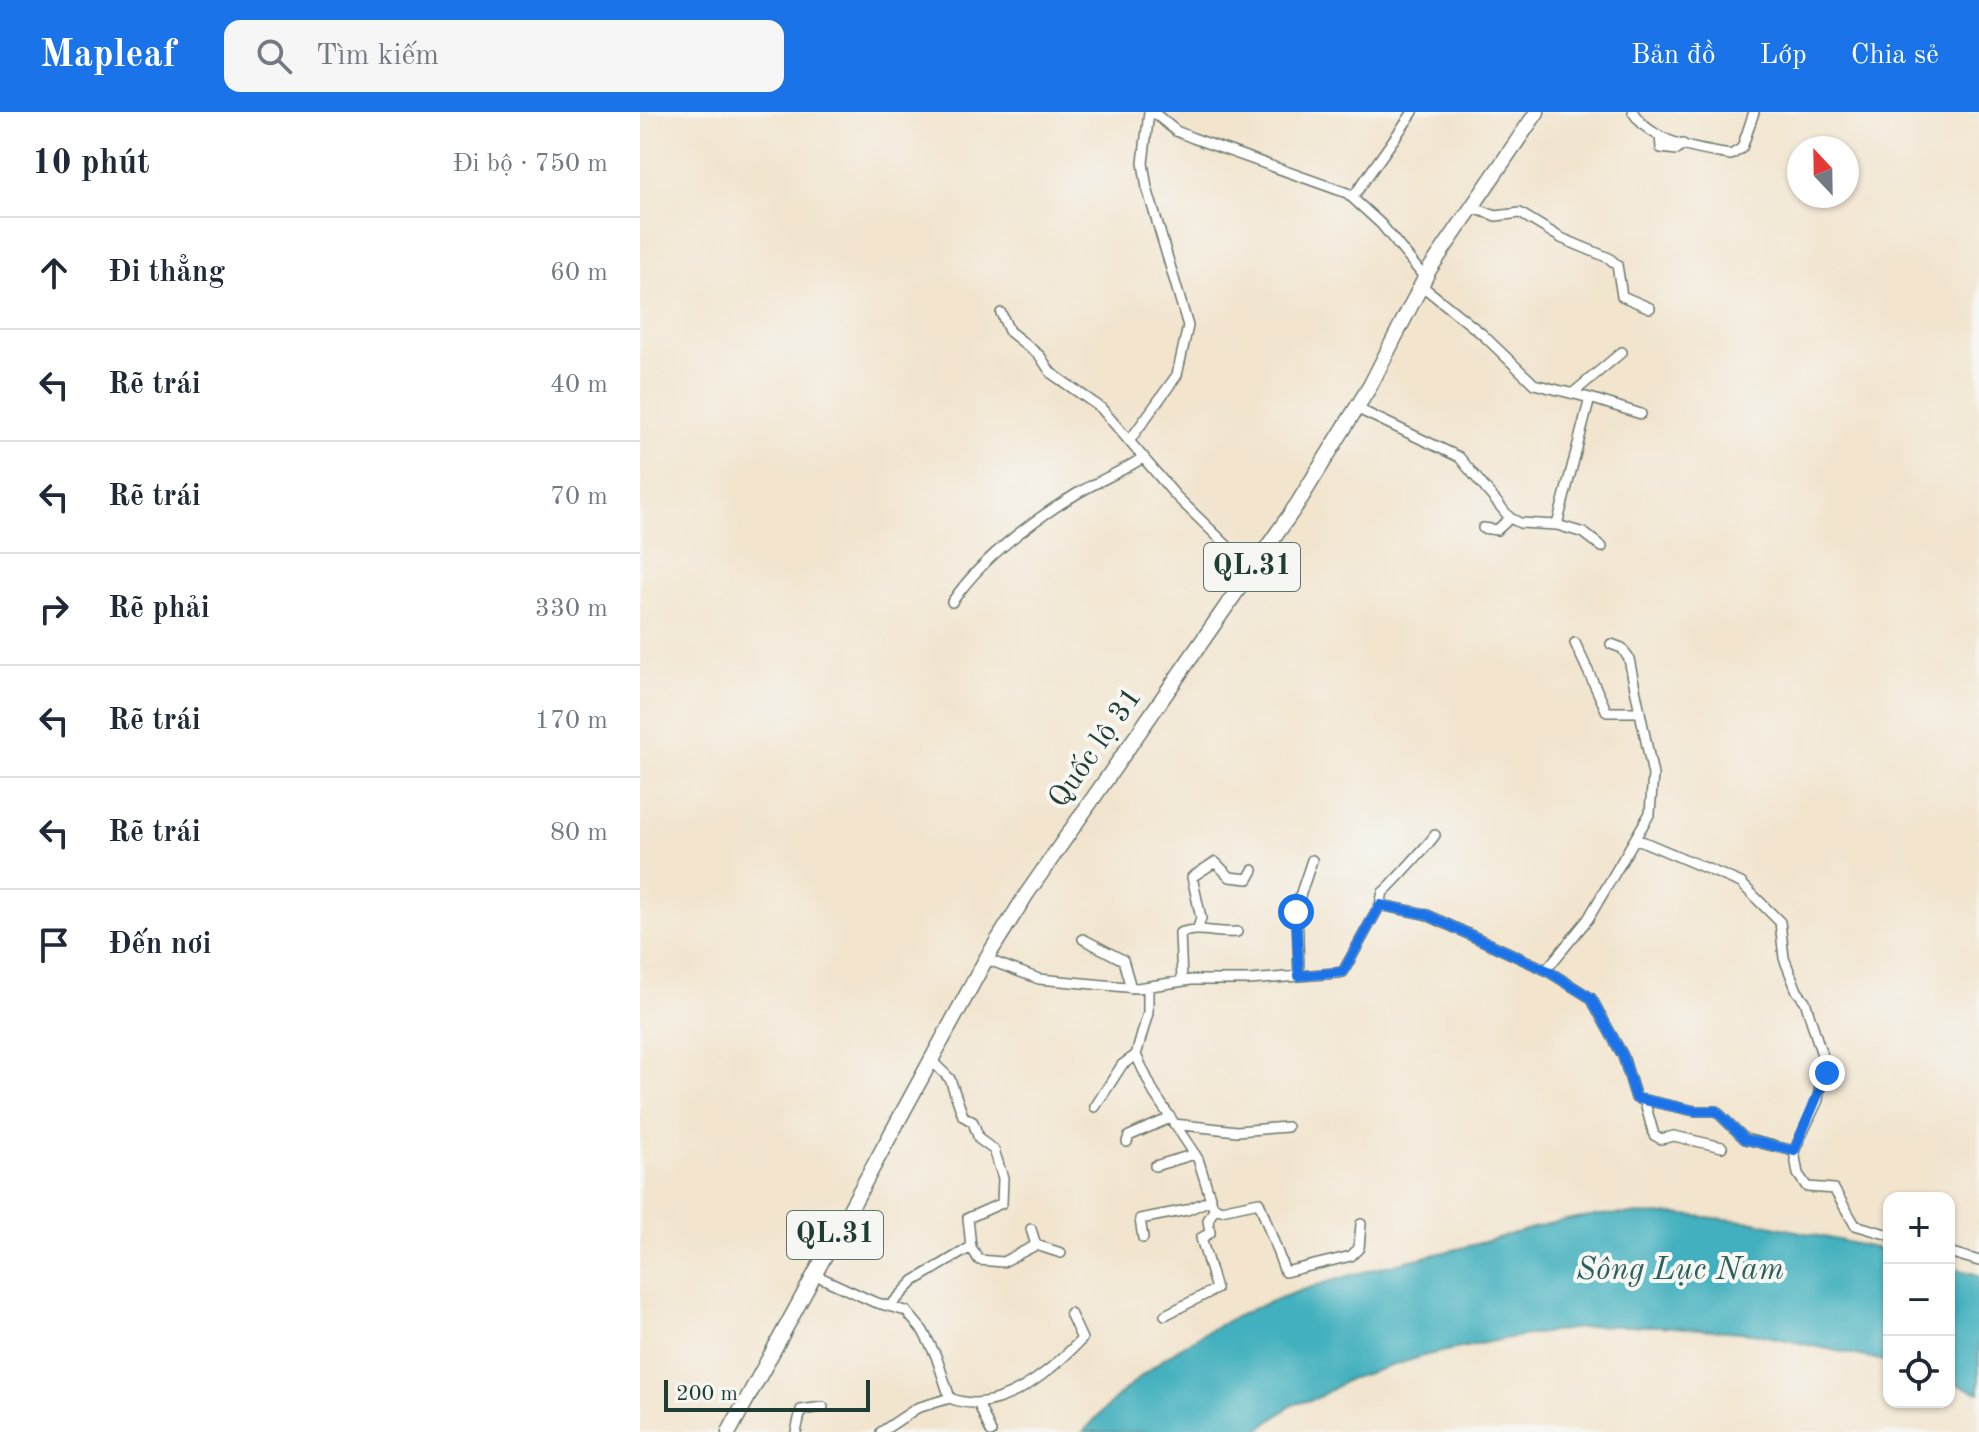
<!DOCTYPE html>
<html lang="vi">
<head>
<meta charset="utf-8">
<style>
  :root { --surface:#fff; --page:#f6f6f7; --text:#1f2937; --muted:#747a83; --line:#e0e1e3; --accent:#1a73e8 }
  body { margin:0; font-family:"Old Standard TT",serif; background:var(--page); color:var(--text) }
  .controls { position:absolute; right:24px; bottom:24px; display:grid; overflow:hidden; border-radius:16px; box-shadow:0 2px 6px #0004 }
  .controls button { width:72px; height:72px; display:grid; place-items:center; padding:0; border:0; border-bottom:2px solid var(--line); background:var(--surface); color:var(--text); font:40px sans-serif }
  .compass { position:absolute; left:1147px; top:24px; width:72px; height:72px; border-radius:50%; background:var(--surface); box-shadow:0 2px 6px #0004; rotate:338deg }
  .scale { position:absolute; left:24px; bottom:20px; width:206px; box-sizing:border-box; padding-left:8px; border:4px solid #1f3d34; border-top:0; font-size:22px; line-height:28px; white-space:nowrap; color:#1f3d34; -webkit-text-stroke:6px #f6f6f2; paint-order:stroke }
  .stop { position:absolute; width:24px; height:24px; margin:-18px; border:6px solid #1a73e8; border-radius:50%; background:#fff }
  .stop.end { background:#1a73e8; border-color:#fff; box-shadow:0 2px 8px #0008 }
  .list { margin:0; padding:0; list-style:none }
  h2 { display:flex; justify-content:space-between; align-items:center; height:104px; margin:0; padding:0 32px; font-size:34px }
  h2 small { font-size:26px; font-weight:400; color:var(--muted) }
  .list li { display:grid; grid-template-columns:52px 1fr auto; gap:24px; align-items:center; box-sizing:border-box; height:112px; padding:0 32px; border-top:2px solid var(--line) }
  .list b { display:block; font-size:30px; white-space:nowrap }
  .list em { font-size:26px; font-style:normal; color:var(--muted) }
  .icon { flex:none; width:44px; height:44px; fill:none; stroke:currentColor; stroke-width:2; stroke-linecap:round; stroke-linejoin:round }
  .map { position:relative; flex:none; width:1339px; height:1320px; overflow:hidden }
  header { display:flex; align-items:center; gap:48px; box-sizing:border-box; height:112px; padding:0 40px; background:var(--accent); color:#fff }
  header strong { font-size:38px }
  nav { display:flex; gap:44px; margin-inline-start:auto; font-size:28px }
  .search { width:560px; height:72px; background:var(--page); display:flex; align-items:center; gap:20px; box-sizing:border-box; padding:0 28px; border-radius:16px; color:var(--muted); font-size:30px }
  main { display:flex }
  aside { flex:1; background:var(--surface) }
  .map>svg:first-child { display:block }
</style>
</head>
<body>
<header>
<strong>Mapleaf</strong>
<div class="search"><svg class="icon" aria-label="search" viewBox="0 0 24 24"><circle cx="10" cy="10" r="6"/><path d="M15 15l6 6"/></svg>Tìm kiếm</div>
<nav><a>Bản đồ</a><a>Lớp</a><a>Chia sẻ</a></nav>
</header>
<main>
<aside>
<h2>10 phút<small>Đi bộ · 750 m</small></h2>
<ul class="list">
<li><svg class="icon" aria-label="ahead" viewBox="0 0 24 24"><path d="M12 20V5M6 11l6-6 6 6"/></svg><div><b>Đi thẳng</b></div><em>60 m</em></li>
<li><svg class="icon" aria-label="left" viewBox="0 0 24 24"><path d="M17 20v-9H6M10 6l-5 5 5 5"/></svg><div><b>Rẽ trái</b></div><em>40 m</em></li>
<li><svg class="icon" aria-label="left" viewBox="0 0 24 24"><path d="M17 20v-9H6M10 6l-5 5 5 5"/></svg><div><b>Rẽ trái</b></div><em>70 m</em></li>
<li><svg class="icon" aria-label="right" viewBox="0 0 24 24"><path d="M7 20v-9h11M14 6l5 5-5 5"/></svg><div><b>Rẽ phải</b></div><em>330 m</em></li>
<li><svg class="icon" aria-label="left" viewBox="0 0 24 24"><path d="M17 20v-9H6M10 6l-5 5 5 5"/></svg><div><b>Rẽ trái</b></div><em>170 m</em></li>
<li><svg class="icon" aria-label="left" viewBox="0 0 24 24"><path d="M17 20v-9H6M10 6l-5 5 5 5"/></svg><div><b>Rẽ trái</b></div><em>80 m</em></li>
<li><svg class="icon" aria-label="arrive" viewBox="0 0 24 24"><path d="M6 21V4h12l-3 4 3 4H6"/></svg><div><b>Đến nơi</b></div></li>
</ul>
</aside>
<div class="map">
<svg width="1339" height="1320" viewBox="0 0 1339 1320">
  <rect width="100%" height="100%" fill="#f6f6f2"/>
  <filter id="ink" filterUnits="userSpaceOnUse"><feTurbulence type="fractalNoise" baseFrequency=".0125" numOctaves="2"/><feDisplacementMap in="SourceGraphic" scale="16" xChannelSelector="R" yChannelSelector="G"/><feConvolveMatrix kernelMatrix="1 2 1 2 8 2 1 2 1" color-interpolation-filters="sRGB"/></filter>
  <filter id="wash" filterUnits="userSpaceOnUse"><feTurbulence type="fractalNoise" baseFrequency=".006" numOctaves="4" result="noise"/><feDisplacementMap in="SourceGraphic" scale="32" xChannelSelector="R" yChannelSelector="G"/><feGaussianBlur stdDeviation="1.8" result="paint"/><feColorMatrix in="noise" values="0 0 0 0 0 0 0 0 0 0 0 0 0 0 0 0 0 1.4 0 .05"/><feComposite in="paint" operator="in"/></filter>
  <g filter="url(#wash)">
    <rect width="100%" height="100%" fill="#f2e4cd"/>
    <path fill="#42b0be" stroke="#307679" stroke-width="2" d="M1035 1102 1115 1110 1249 1139V1250L1113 1221 1019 1214H952L868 1226 787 1243 709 1267 677 1286 652 1293 616 1320H443C551 1200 663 1173 813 1138 859 1127 903 1110 950 1104 977 1100 1007 1104 1035 1102Z
      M1309 1155 1339 1163V1281L1309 1269Z"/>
  </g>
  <g filter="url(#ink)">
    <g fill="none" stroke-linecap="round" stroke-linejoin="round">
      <defs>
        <path id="minor" d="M513 0 536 19 553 26 707 81 741 112 785 166
          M993 0C1011 31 1059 38 1091 43L1102 36 1114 0
          M1020 24 1021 36 1037 38 1043 32
          M713 85 773 0
          M831 95 856 104 880 101 921 126 969 146 977 153 982 184 1010 196
          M781 173 842 222 894 272 950 286 917 413 944 421 962 435
          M361 201 369 219 400 244 411 261 461 296 535 383 611 457
          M933 281 982 240
          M950 286 1001 302
          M716 296 819 345 870 406
          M490 328 537 263 548 214 507 76 503 51 509 0
          M843 416 857 418 870 406 880 411 917 413
          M312 490C342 446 393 408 438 381 460 368 483 359 504 345
          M935 531 967 600H998
          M997 727 1101 771 1140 810 1144 846 1157 879 1165 889 1187 959 1180 973 1178 988 1154 1039
          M740 793 743 780C747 778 793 727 795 723
          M558 816 561 806 552 765 575 750 590 765 608 767 613 758
          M443 827 483 848 491 876
          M346 847 399 867 497 876 551 868H609L697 861 703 860 740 793 785 802 906 858 951 886 983 944 996 986 1055 999H1076L1105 1027 1154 1039 1158 1062 1167 1075 1194 1077 1215 1113 1249 1123
          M906 858 948 807 1010 701 1013 663 989 547 982 536 971 532
          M659 864 657 793 672 748
          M542 869 540 821C559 814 576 822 597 820
          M508 876V901L496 943 514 981 558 1047 573 1094 581 1098 619 1090 645 1160 711 1144 719 1136 721 1112
          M1004 988 1014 1023 1021 1027 1034 1024 1082 1035
          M455 995 482 953 496 943
          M534 1012 597 1019 647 1015
          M487 1030 489 1024 530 1006
          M515 1054 555 1042
          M503 1126 500 1107 547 1098 570 1088
          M396 1133 421 1141
          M331 1135 339 1148 363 1150 396 1133 391 1117
          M1309 1140 1339 1149
          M173 1162 234 1190 266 1199 283 1219 296 1244 310 1286C357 1306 410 1260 442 1227L430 1201
          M251 1193 274 1169 331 1135 328 1106 362 1091 363 1066 354 1038 339 1027 333 1010 323 1004 310 967 290 947
          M525 1203 576 1177 561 1126 570 1121 568 1108 575 1096
          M339 1293 351 1320
          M156 1320 161 1298 183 1295
          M241 1320 277 1296 310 1286"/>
        <path id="highway" d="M89 1320 346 847 386 783 658 391 730 274 789 158 897 0"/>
      </defs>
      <use href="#minor" stroke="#69776a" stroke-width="12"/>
      <use href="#highway" stroke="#69776a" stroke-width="17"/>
      <use href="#minor" stroke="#fff" stroke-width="9"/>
      <use href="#highway" stroke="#fff" stroke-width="14"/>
    </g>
  </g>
  <g fill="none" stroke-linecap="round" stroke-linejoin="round" filter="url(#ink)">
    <path stroke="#1a73e8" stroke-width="10" d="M656 800 659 864 703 860 740 793 785 802 906 858 951 886 983 944 996 986 1055 999H1076L1105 1027 1154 1039 1187 961"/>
  </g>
  <g text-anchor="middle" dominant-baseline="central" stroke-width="8" stroke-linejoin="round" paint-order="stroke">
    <g fill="#f6f6f2" stroke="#60746d" stroke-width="2">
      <rect x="564" y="431" width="96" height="48" rx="6"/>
      <rect x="147" y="1099" width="96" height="48" rx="6"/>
    </g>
    <g font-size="28" font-weight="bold" fill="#1f3d34">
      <text x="612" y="455">QL.31</text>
      <text x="195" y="1123">QL.31</text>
    </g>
    <g font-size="30" fill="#1f3d34" stroke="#f6f6f2">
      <text transform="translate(456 636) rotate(-55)">Quốc lộ 31</text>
    </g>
    <g font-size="32" font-style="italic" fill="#2a605d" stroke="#f6f6f2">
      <text x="1040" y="1159">Sông Lục Nam</text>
    </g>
  </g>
</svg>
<div class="controls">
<button>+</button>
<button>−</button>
<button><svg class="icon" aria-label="locate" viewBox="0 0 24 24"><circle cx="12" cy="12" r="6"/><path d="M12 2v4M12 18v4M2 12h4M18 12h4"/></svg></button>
</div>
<svg class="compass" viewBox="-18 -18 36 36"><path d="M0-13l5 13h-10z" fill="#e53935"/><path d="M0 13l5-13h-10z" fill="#747a83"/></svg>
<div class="scale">200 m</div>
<div class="stop" style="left:656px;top:800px"></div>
<div class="stop end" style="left:1187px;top:961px"></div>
</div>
</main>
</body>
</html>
